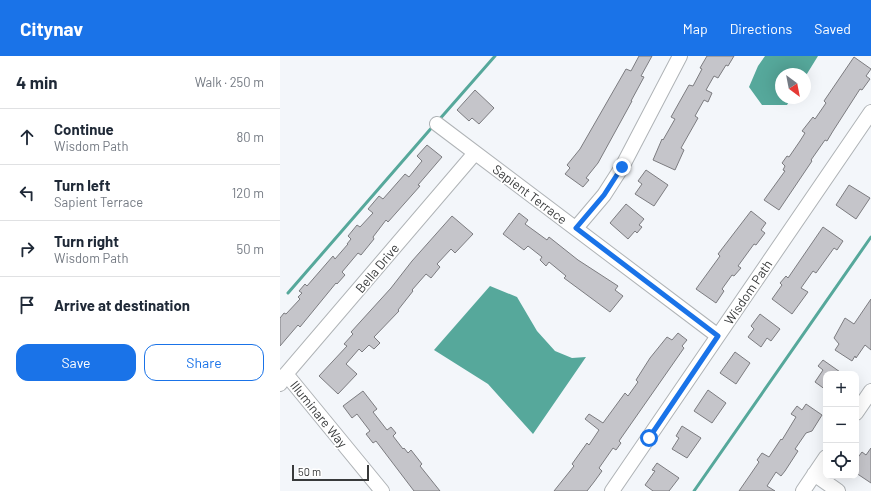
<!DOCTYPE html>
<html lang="en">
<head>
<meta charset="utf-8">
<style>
  :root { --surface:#fff; --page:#f2f2f3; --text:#1f2937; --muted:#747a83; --line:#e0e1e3; --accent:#1a73e8 }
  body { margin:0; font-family:Barlow,sans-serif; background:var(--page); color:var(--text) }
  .controls { position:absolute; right:12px; bottom:12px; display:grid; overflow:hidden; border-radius:8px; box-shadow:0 4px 16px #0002 }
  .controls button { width:36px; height:36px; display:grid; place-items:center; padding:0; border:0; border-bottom:1px solid var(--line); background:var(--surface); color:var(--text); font:20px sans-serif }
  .compass { position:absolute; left:495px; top:12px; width:36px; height:36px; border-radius:50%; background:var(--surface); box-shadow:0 4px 16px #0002; rotate:148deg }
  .scale { position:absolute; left:12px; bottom:10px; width:77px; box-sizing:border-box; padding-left:4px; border:2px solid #383a3b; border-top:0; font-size:11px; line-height:14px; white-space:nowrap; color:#383a3b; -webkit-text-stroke:3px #fff; paint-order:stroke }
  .stop { position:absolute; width:12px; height:12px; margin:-9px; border:3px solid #1a73e8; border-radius:50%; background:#fff }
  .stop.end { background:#1a73e8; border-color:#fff; box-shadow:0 1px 4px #0008 }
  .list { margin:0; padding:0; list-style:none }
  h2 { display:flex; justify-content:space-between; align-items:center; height:52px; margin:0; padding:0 16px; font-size:17px }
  h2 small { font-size:13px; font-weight:400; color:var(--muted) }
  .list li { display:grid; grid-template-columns:26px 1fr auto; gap:12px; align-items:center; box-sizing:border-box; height:56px; padding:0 16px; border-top:1px solid var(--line) }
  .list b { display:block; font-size:15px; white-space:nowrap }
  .list p { margin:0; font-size:13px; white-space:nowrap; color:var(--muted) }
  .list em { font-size:13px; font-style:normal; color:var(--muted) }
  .actions { display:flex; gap:8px; padding:12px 16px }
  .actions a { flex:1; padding:9px 0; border:1px solid var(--accent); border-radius:12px; text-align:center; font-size:14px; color:var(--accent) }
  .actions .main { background:var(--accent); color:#fff }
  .icon { flex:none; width:22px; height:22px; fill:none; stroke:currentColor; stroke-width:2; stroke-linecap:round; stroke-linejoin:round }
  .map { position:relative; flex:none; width:591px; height:435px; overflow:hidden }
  header { display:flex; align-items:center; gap:24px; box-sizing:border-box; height:56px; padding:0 20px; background:var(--accent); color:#fff }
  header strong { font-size:19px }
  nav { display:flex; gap:22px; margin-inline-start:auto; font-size:14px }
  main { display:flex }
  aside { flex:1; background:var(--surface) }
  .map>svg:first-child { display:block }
</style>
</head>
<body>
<header>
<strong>Citynav</strong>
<nav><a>Map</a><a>Directions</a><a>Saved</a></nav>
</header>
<main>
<aside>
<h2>4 min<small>Walk · 250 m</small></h2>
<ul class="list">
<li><svg class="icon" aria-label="ahead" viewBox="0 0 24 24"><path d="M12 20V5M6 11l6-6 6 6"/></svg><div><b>Continue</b><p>Wisdom Path</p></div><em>80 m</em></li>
<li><svg class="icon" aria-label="left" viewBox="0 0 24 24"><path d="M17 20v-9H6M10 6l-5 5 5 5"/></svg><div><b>Turn left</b><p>Sapient Terrace</p></div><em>120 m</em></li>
<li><svg class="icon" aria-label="right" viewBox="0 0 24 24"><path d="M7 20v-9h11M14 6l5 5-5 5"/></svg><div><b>Turn right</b><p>Wisdom Path</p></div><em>50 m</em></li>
<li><svg class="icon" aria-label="arrive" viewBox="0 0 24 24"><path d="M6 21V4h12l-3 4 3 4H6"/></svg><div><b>Arrive at destination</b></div></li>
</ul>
<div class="actions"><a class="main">Save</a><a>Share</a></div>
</aside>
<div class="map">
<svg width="591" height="435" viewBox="0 0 591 435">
  <rect width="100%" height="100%" fill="#f3f6fa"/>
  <path fill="#56a89b" d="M485 0H538L525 21V18H501V42H511L507 49H482L469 31 478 10Z
    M210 230 237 241 257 275 275 295 292 302 306 301 253 378 208 328 154 294Z"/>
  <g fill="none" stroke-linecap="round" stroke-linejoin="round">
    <path stroke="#56a89b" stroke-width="3" d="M158 65 215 0
      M8 237 154 69
      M414 435 591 181"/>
  </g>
  <path fill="#c5c5ca" stroke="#7c7c80" d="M359 0H372L361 20 364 21 351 45H352L318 107 306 122 309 124 303 131 285 118 290 112 287 109 300 93 346 13 351 15Z
    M427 0H454L448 10 446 9 438 22 434 20 426 34 432 37 428 46 424 44 415 60 418 62 401 92 404 94 395 114 373 104 382 83 383 84 395 63 391 61 409 29 413 30 422 13 420 12Z
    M574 1 591 13 586 20 590 23 582 34 580 33 553 75 547 85 545 84 531 104 532 105 499 154 484 144 505 115 503 114 505 110 502 107 507 100 509 101 520 85 525 77 522 75 533 61 535 63 546 47 544 45Z
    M195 34 214 52 199 68 192 62 189 65 177 54Z
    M147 89 162 101 138 129 140 130 108 166 106 164 93 181 94 183 81 199 78 197 62 216 65 219 57 228 56 227 20 271 18 269 0 290V262L4 257 6 258 20 243 18 241 22 237 19 235 25 228 27 230 53 200 55 203 68 188H67L71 183 68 180 77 169 80 171 93 157 88 153 99 140 103 143 125 118 129 121 142 105 137 100Z
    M366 114 388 129 374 150 355 138 362 128 358 125Z
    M569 129 590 142 576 163 556 149Z
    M346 148 364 163 359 169 362 171 357 177 355 175 348 183 330 167Z
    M471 155 486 167 481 174 485 177 476 189 474 188 458 210 461 212 454 220 452 219 442 233 444 235 436 247 416 233 440 200 438 198Z
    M239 157 248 164 245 168 267 184 269 181 298 204 338 230 335 234 343 240 330 256 284 222 286 220 269 206 266 210 260 204 262 201 248 190 244 194 223 178Z
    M172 160 193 178 175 197 171 193 157 208 160 211 151 222 146 218 132 234 133 235 118 254 119 255 94 281 100 287 94 293 89 289 82 296 79 293 66 308 77 318 58 338 39 320 67 290 64 288 73 278 71 276 111 232 132 205Z
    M543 171 563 185 557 194 554 192 536 217 533 215 521 232 528 236 512 258 492 243 502 229 500 227 506 220 508 222Z
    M591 243V294L585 289 576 302 575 300 572 305 555 294 559 288 554 282 565 262 574 268Z
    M480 258 500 273 491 285 487 282 481 291 468 281 474 273 471 270Z
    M398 277 407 284 402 290 404 292 339 385 341 387 336 394 333 392 319 412 322 415 314 426 307 435H274L294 410 292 408 307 387 309 389 319 374 305 363 309 358 323 367 345 337 348 340 358 326 356 324 370 302 387 281 392 284Z
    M455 296 470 307 456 328 440 317Z
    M543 304 563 318H546V334L535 326 543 314 538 310Z
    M428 334 446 347 432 367 414 355Z
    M83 335 97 353 93 356 107 374 111 371 116 377 113 380 123 393 124 392 128 397 131 394 142 408 140 410 160 435H134L96 385 93 387 86 378 90 375 77 358 72 362 63 350Z
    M526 348 542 359 532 375 526 377 515 393 518 395 505 415 501 420 496 416 487 430 495 435H459L479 406 477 404 482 397 489 401 501 383 502 384 516 361 511 358 517 350 522 354Z
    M402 370 421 382 407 402 392 393 399 382 396 380Z
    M591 392V427L576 417V404L582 396 586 399Z
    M377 407 399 422 389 435H373L365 429 375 415 372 414Z"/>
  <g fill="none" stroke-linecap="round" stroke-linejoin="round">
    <defs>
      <path id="minor" d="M157 68 438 280
        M296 172 324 139 342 111 400 0
        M6 318 102 435
        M0 328 6 318 195 97
        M576 357 591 335
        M534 418 558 435
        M332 435 591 56
        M523 435 546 401"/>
    </defs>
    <use href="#minor" stroke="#afb3b6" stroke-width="16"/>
    <use href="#minor" stroke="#fff" stroke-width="14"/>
  </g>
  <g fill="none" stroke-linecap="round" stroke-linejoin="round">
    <path stroke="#1a73e8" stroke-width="5" d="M342 111 324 139 296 172 438 280 369 382"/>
  </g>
  <g text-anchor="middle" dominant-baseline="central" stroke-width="3.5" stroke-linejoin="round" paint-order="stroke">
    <g font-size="13" fill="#383a3b" stroke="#fff">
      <text transform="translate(250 138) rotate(37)">Sapient Terrace</text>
      <text transform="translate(97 212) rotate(-50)">Bella Drive</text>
      <text transform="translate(468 236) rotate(-56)">Wisdom Path</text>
      <text transform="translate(39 358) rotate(51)">Illuminare Way</text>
    </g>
  </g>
</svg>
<div class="controls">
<button>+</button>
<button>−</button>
<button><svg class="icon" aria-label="locate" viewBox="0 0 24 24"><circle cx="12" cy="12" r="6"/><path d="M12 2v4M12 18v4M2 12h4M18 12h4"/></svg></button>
</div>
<svg class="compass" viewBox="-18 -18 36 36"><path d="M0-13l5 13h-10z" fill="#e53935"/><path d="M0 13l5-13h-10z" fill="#747a83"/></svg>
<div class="scale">50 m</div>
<div class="stop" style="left:369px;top:382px"></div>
<div class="stop end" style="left:342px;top:111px"></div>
</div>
</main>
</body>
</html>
